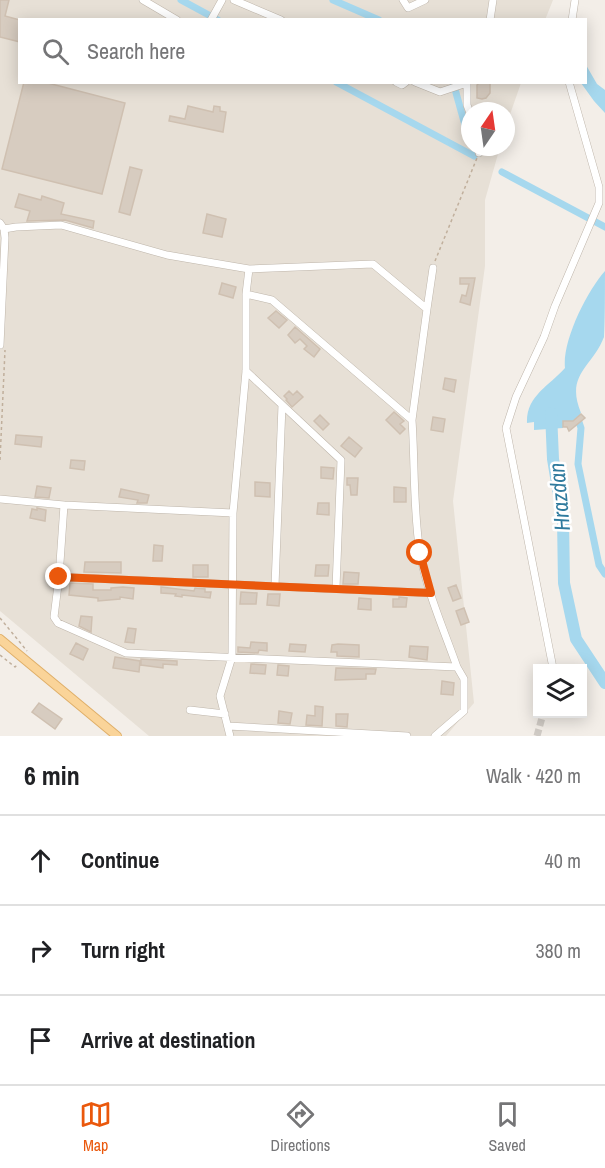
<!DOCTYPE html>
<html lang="en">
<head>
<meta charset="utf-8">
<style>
  :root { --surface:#fff; --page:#f6f6f6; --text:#202124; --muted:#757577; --line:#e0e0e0; --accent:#ea580c }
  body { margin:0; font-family:"Archivo Narrow",sans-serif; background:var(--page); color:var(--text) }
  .controls { position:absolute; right:18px; bottom:18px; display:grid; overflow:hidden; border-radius:0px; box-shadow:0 3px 15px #0003 }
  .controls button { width:54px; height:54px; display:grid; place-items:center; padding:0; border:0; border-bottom:2px solid var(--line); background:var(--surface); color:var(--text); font:30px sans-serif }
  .compass { position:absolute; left:461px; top:102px; width:54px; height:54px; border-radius:50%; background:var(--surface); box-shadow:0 3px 15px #0003; rotate:13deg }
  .stop { position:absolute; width:18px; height:18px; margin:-14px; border:4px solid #ea580c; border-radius:50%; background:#fff }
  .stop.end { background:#ea580c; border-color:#fff; box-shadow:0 2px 6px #0008 }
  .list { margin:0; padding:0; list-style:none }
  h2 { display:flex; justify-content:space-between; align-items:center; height:78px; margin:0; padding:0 24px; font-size:26px }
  h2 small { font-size:20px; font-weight:400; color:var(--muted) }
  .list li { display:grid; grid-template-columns:39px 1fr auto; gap:18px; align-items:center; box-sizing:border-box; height:90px; padding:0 24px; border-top:2px solid var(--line) }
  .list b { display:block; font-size:22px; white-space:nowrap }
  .list em { font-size:20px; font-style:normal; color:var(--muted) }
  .icon { flex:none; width:33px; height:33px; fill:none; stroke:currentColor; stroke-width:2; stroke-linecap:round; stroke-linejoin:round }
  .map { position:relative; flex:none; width:605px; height:736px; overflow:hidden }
  .search { position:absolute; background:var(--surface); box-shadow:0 3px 15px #0003; left:18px; right:18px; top:18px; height:66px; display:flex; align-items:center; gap:15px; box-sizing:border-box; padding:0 21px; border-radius:0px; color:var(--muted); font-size:22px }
  .sheet { height:348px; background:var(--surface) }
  nav { display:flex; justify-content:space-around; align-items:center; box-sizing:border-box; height:84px; border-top:2px solid var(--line); background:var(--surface); font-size:16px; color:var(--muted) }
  nav a { display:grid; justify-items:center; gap:3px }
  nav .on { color:var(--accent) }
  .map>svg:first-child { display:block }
</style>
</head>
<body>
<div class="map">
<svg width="605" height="736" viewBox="0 0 605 736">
  <rect width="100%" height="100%" fill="#f3eee8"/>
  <path fill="#e7e0d6" d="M0 0H553L545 20H20V82L521 83 506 126V111H470V147H500L485 200V266L453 501 474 703 446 736H149L0 611Z"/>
  <path fill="#a6d8ee" d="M586 65 597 84 605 90V113L594 101 581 83 586 82Z
    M605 271C605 285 605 325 604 337 592 368 565 374 581 413L573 421H563V428L534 430V422L527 423C526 396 549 386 565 368 562 341 587 291 605 271Z"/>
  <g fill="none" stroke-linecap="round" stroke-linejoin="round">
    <path stroke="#a6d8ee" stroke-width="7" d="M181 0 218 20
      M333 0 379 20
      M336 82 474 156
      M453 82 470 143
      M502 172 605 227
      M577 416 581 428 578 464 599 565 605 574"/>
    <path stroke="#a6d8ee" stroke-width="12" d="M551 413 553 459 563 519 564 583 576 639 605 683"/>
  </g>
  <path fill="#d7ccc0" stroke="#cfc0b1" stroke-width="1.5" d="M0 0H9L5 16 20 20V42L0 37Z
    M24 82H44L125 103 102 194 2 169Z
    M480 82H490V93L486 98 482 99 477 98V85Z
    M188 106 213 112 214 106 220 107V111L226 112 223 132 169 121 170 116 185 119Z
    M130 167 142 170 130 215 119 212Z
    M19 194 41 200 42 196 64 203 61 214 94 221 93 228 65 220 27 221 30 211 15 207Z
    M207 214 226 219 222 237 203 233Z
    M460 278H475L470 305 460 302 462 295 466 296 469 284H460Z
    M222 283 236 287 233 298 219 294Z
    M276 311 287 320 279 328 268 318Z
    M295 327 320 349 314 357 304 349 307 346 300 339 295 343 288 335Z
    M445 378 456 380 454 392 443 389Z
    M289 391 293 395 297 391 303 397 292 407 286 400 287 399 284 396Z
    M394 412 404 421 400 424 405 429 400 434 386 420Z
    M581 414 585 418 569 431 567 427H563V421H573Z
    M320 415 329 424 323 430 314 421Z
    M433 417 445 419 443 432 431 430Z
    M16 435 42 437 41 447 15 444Z
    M349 437 362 448 355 457 341 446Z
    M71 460 85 461 84 470 70 468Z
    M321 467 334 468 333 479 321 478Z
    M347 478H358L357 495H351L350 485H347Z
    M255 482 270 483V497L255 496Z
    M37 486 51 488 49 498 35 497Z
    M394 487 406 488V502H394Z
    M121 489 149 495 147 503H137L138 500 119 497Z
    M318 503H329V515L317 514Z
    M37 508 46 510 45 521 30 518 32 509 37 510Z
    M154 545 163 546 162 561H153Z
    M85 562H121V573L84 572Z
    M193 565H208V577H193Z
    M316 565H329L328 576H315Z
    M344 572 359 573 358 584H343Z
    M70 583 93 584V590H111V588L123 587 134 588 133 599 120 597V599L98 601V598L69 595Z
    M456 585 461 598 453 601 448 588Z
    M161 587 194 591 195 588 205 589V592H211L210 598 182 595V597L175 596 176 594 161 593Z
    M241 592 257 593 256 604H240Z
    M268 594H280L279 606 267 605Z
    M399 597 407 598 406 607H393V599H399Z
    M359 598 371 599V610L358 609Z
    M464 608 469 622 461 625 456 611Z
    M81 616 92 617 91 632 79 626Z
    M128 628 136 629 134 643 125 642Z
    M251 642 267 643V651L259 650 258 653 238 652V647L250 648Z
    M76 643 88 649 83 660 70 654Z
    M290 644 306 645 305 652 289 651Z
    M338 644 359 645V657L337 656V652H331L332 645Z
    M410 646 428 647 427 660 409 657Z
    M115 657 140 661 139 672 113 668Z
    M141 659 177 661V665L163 664V668L141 665Z
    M251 664 266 665 265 674 250 673Z
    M278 665 289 666 288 676 277 675Z
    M336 668 376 669 375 674H366V679L335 680Z
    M442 681 454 683 453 695 441 694Z
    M39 703 62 719 55 729 32 712Z
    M315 706 323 707 322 726 306 725 307 715 315 716Z
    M279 711 292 713 290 724 278 723Z
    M336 714H348L347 727 336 726Z"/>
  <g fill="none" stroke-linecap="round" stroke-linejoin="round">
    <path stroke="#d0cbc5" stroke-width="7" stroke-dasharray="7 3.5" stroke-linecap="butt" d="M537 736 543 714"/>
    <defs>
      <path id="minor" d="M143 0 177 20
        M234 0 281 20
        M403 0 408 8 425 0
        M211 20 222 0
        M490 20 493 0
        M572 20 575 0
        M396 82 402 85 406 82
        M415 82 440 92 467 83
        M467 82V105L470 113
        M478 147 479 153
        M0 223 4 229 5 238 0 345
        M4 229 16 227 61 225 167 255 249 269 246 294V371L233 513 232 657 220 696 230 736
        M249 269 373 264 427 309 412 420
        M427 309 433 268
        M246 371 341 460 336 588
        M0 499 64 505 59 577 431 593
        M64 505 233 513
        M59 577 54 617 58 623 126 653 457 667C444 630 427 592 420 553 413 509 415 464 412 420L272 300 246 294
        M275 586 282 405
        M553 668 506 428 516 397 544 337 555 306 599 203V187L569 82
        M190 710 225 714
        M228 726 407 736
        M435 736 464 711V679L457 667"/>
      <path id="major" d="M0 639 117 736"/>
    </defs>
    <use href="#minor" stroke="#beb5aa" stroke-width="8"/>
    <use href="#major" stroke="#dfaf69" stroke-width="10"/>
    <path stroke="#c0af9c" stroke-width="1.5" stroke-dasharray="3 3" stroke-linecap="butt" d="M435 261 477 158
      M0 460 5 350
      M0 618 27 651
      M0 655 15 667 17 665"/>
    <use href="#minor" stroke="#fff" stroke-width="7"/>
    <use href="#major" stroke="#fad499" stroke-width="8"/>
  </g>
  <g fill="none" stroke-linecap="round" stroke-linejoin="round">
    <path stroke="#ea580c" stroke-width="8" d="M59 577 431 593 420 553"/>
  </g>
  <g text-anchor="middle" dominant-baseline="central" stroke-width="5" stroke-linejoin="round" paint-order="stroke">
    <g font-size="22" font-style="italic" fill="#307b9e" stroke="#fff">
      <text transform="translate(559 497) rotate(-95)">Hrazdan</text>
    </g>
  </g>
</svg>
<div class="controls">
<button><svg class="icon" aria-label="layers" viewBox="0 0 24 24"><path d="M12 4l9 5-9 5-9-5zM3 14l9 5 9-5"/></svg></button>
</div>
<svg class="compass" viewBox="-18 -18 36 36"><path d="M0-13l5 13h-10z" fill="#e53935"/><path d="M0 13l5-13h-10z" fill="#757577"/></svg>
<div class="stop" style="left:420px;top:553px"></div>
<div class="stop end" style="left:59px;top:577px"></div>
<div class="search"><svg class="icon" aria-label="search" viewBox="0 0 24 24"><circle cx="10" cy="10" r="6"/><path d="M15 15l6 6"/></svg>Search here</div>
</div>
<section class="sheet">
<h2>6 min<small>Walk · 420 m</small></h2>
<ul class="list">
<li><svg class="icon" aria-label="ahead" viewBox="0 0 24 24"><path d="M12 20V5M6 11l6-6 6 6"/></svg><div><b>Continue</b></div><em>40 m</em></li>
<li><svg class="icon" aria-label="right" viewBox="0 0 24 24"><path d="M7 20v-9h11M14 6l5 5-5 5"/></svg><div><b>Turn right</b></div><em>380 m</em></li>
<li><svg class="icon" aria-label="arrive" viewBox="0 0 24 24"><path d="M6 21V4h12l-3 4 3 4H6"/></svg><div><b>Arrive at destination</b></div></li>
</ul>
</section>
<nav>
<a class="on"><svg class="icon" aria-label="map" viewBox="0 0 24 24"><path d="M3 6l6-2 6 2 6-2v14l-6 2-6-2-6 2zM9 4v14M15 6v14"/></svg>Map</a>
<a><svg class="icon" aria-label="directions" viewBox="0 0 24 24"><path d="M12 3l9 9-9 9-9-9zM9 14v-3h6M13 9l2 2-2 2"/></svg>Directions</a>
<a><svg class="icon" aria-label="saved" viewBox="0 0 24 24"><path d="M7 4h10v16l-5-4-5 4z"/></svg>Saved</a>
</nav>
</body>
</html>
